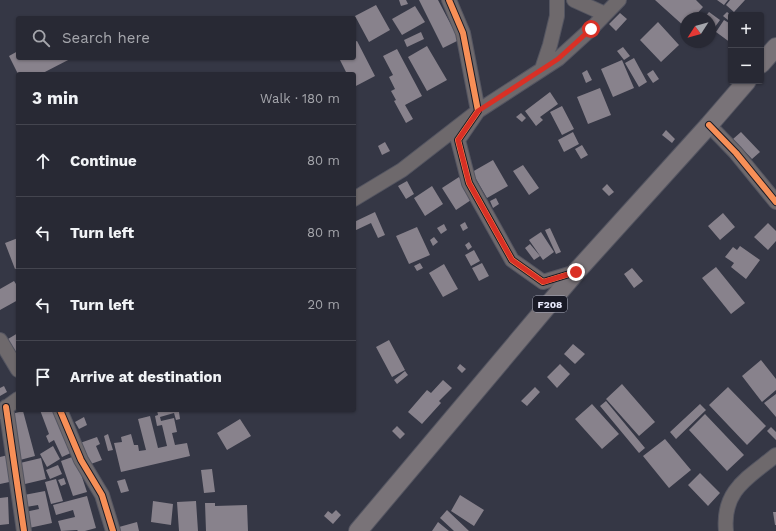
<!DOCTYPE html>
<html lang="en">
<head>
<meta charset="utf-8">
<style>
  :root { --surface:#282934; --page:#30313c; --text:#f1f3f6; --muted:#a5a6ac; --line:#44454f }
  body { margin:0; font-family:"Work Sans",sans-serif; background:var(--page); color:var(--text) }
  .controls { position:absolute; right:12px; top:12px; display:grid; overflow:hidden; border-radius:4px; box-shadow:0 1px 3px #0004 }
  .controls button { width:36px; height:36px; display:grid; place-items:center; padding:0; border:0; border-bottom:1px solid var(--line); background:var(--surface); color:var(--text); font:20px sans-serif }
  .compass { position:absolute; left:680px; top:12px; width:36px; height:36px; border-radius:50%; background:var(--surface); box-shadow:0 1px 3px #0004; rotate:234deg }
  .stop { position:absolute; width:12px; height:12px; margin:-9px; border:3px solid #d93025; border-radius:50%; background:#fff }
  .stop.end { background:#d93025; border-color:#fff; box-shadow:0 1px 4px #0008 }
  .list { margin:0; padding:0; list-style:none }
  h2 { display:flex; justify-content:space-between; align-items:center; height:52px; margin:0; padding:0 16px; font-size:17px }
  h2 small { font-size:13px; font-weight:400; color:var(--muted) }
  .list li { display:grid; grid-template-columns:26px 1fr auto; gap:12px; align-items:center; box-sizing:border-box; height:72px; padding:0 16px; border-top:1px solid var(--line) }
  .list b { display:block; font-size:15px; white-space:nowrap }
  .list em { font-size:13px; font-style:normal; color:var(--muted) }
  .icon { flex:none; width:22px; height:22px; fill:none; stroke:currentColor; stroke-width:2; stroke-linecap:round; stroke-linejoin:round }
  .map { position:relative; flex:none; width:776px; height:531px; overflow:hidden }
  .search { position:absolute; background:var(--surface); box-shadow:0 1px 3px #0004; left:16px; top:16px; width:340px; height:44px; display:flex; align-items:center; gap:10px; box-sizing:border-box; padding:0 14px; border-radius:4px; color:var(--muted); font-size:15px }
  .panel { position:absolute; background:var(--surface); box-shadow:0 1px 3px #0004; left:16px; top:72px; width:340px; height:340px; border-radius:4px }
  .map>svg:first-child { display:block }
</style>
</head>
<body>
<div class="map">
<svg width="776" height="531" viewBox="0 0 776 531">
  <rect width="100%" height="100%" fill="#353745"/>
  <path fill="#88828c" d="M399 0H406L408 4 401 6Z
    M419 0H438L459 40 443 48Z
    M655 0H696L703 7 693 18H686L685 27Z
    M717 0H728L724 5Z
    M730 0H745L734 12 726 5Z
    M376 5 390 30 369 42 355 16Z
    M415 6 425 22 402 35 392 19Z
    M709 12 720 20 710 34V18H704Z
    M727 12 731 15 728 20 723 16Z
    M620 13 627 19 616 31 609 24Z
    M724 20 729 23 731 20V43L716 32Z
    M658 22 679 45 661 62 640 40Z
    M421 32 424 39 407 47 404 40Z
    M357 41 375 76 354 87V74H347L339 58H354V42Z
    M427 46 447 80 427 91 408 57Z
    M623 47 630 56 624 60 617 51Z
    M397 49 422 96 405 105 413 119 406 123 394 101 396 100 391 91 395 89 389 77 393 75 383 56Z
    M18 51V58H72L41 74H27V73L18 74 9 56Z
    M634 58 647 82 639 87 625 63Z
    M622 60 634 88 613 97 601 69Z
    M587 70 592 80 586 83 582 73Z
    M653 70 659 79 653 83 647 74Z
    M600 88 611 115 588 124 577 97Z
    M550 92 558 104 540 117 543 120 536 126 525 111Z
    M562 106 574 129 562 135 550 112Z
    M521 113 526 118 522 122 516 117Z
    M666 130 675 139 672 143 662 135Z
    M573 132 579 144 564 152 558 140Z
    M741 132 760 152 752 159 733 139Z
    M385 142 390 151 382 155 378 146Z
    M582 145 588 155 581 159 575 149Z
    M493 160 508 186 487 198 472 172Z
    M523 165 539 188 529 195 513 171Z
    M459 177 474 198 456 210 442 188Z
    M407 181 414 194 406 199 398 186Z
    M607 184 614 192 609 196 602 189Z
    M432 186 443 204 425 216 414 198Z
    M496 198 499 204 493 208 490 201Z
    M375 212 385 235 378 238 371 223 354 231V222Z
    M723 213 735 227 720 240 708 226Z
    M465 222 468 228 463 231 460 225Z
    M768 223 776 231V241L768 250 754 237Z
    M444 224 447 230 441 234 437 228Z
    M417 227 430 255 409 264 396 236Z
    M550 228 561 252 556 254 545 230Z
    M541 232 554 252 543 260 529 240Z
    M434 237 438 242 433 246 430 240Z
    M18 238V268L15 269 5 243Z
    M469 242 472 247 468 250 465 245Z
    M530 244 540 256 534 260 525 248Z
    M740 246 760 260 746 279 731 267 734 263 725 257 733 247 737 250Z
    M474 250 480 261 471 266 465 255Z
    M420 263 423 268 417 271 414 266Z
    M482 263 489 276 479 281 472 268Z
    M444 264 458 289 443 297 429 273Z
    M716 267 745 303 731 314 702 278Z
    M632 268 643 281 634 288 624 274Z
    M14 281 18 287V300L0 310V289Z
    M18 333V353L16 354 8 339Z
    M389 340 405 370 392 377 376 347Z
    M573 344 585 354 575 364 564 354Z
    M761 360 776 379V390L762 402 742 376Z
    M460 364 466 369 462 373 457 368Z
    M560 364 570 374 557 388 547 377Z
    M405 371 408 375 397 384 394 380Z
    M443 380 452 388 439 401 441 403 422 424 408 412 427 390 431 393Z
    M622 384 655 422 639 436 606 399Z
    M4 386 7 392 0 396V388Z
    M535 387 540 392 527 406 521 401Z
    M728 387 766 426 747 445 709 405Z
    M776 394V417L764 403Z
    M606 401 645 448 639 453 600 406Z
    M592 404 619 434 602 449 575 419Z
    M700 404 706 410 676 439 670 432Z
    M40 410H54L75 451 62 457 54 440 49 443 46 436 49 434Z
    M157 410H181V412H179L180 419 176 420 174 413 160 417 161 421 174 418 177 432 172 433 175 445 187 443 190 456 121 472 114 443 122 442 121 437 131 434 134 445H138L139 451 146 450 138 419 150 416 158 448 167 446 162 425 157 426 155 416 158 415Z
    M23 411 35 456 20 460 8 415Z
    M705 414 744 455 727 471 689 430Z
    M84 417 87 425 79 429 75 422Z
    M240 419 251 436 227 450 217 433Z
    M397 426 405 434 400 439 392 431Z
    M771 427 776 432V440L767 431Z
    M108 434 113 450 108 451 104 436Z
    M97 437 100 444 96 446 102 460 88 465 80 443Z
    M665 439 691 470 669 488 643 456Z
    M53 446 60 459 47 467 40 454Z
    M8 455 14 481 0 484V457Z
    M75 456 87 492 73 496 61 461Z
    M41 458 46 479 25 484 20 463Z
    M58 465 62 474 50 479 46 470Z
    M212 469 215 492 204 493 201 470Z
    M700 473 720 493 708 506 688 485Z
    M64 478 66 484 61 486 58 480Z
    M56 479 63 501 51 504 45 482Z
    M125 479 129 491 121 493 117 481Z
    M45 491 52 523 29 528 25 512 39 509 38 505 26 507 24 495Z
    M460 495 484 510 474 526 451 511Z
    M87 496 96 528 85 531H78L77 530 61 531 58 521 75 517 73 510 56 515 53 505Z
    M8 497 9 524 0 525V498Z
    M153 501 173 504 171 525 151 522Z
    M196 501 198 531H179L177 502Z
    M205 503H215V506L247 505 248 531H206Z
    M336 510 341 515 333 524 324 516 328 511 332 514Z
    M447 510 469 531H454L440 518Z
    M773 512H776V525H775Z
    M137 522 139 531H120L119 527Z
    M438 522 449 531H432Z"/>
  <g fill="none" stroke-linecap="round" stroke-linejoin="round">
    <defs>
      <path id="minor" d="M449 0 463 33 478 111 458 140 469 183 512 260 543 282 576 272
        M574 0 605 14
        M542 69 550 45 557 16V0
        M709 125 736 153 776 202
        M354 199 402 170 478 111 558 59 591 29 619 0
        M0 340 18 370
        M6 407 24 531
        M60 410 81 460 102 495 113 531
        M0 412 18 399
        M726 531C722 490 748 478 776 455"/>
      <path id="major" d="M761 64 776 47
        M358 531 576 272 709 125 747 81"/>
    </defs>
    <use href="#minor" stroke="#545561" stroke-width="16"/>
    <use href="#major" stroke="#545561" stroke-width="20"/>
    <use href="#minor" stroke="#6e696c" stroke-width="14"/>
    <use href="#major" stroke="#797378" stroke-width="18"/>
    <defs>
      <path id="cycleway" d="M449 0 463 33 478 111 458 140 469 183 512 260 543 282 576 272
        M709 125 736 153 776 202
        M6 407 24 531
        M60 410 81 460 102 495 113 531"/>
    </defs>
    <use href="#cycleway" stroke="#191a26" stroke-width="8"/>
    <use href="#cycleway" stroke="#f78f57" stroke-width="6"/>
  </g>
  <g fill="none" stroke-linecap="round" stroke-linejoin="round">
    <path stroke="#d93025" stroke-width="5" d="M576 272 543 282 512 260 469 183 458 140 478 111 558 59 591 29"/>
  </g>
  <g text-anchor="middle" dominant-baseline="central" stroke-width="4" stroke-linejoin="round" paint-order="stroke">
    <rect fill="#191a26" stroke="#abadbd" stroke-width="1" x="533" y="296" width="34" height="16" rx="3"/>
    <g font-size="10" font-weight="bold" fill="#eaecfe">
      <text x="550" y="304">F208</text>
    </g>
  </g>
</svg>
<div class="controls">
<button>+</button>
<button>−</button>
</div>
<svg class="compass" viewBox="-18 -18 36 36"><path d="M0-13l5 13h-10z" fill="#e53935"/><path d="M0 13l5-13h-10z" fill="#a5a6ac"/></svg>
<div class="stop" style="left:591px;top:29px"></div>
<div class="stop end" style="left:576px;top:272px"></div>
<div class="search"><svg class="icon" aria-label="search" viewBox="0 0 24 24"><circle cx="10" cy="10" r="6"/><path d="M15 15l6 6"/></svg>Search here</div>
<section class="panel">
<h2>3 min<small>Walk · 180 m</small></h2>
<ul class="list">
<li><svg class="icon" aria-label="ahead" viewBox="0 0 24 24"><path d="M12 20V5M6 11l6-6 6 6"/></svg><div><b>Continue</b></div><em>80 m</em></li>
<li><svg class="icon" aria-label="left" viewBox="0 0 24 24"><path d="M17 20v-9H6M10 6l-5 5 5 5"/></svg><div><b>Turn left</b></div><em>80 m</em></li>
<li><svg class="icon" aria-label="left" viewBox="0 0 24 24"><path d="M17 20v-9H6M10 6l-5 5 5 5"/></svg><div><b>Turn left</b></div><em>20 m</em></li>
<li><svg class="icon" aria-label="arrive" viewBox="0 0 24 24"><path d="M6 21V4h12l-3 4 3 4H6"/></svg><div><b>Arrive at destination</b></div></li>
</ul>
</section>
</div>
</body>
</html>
